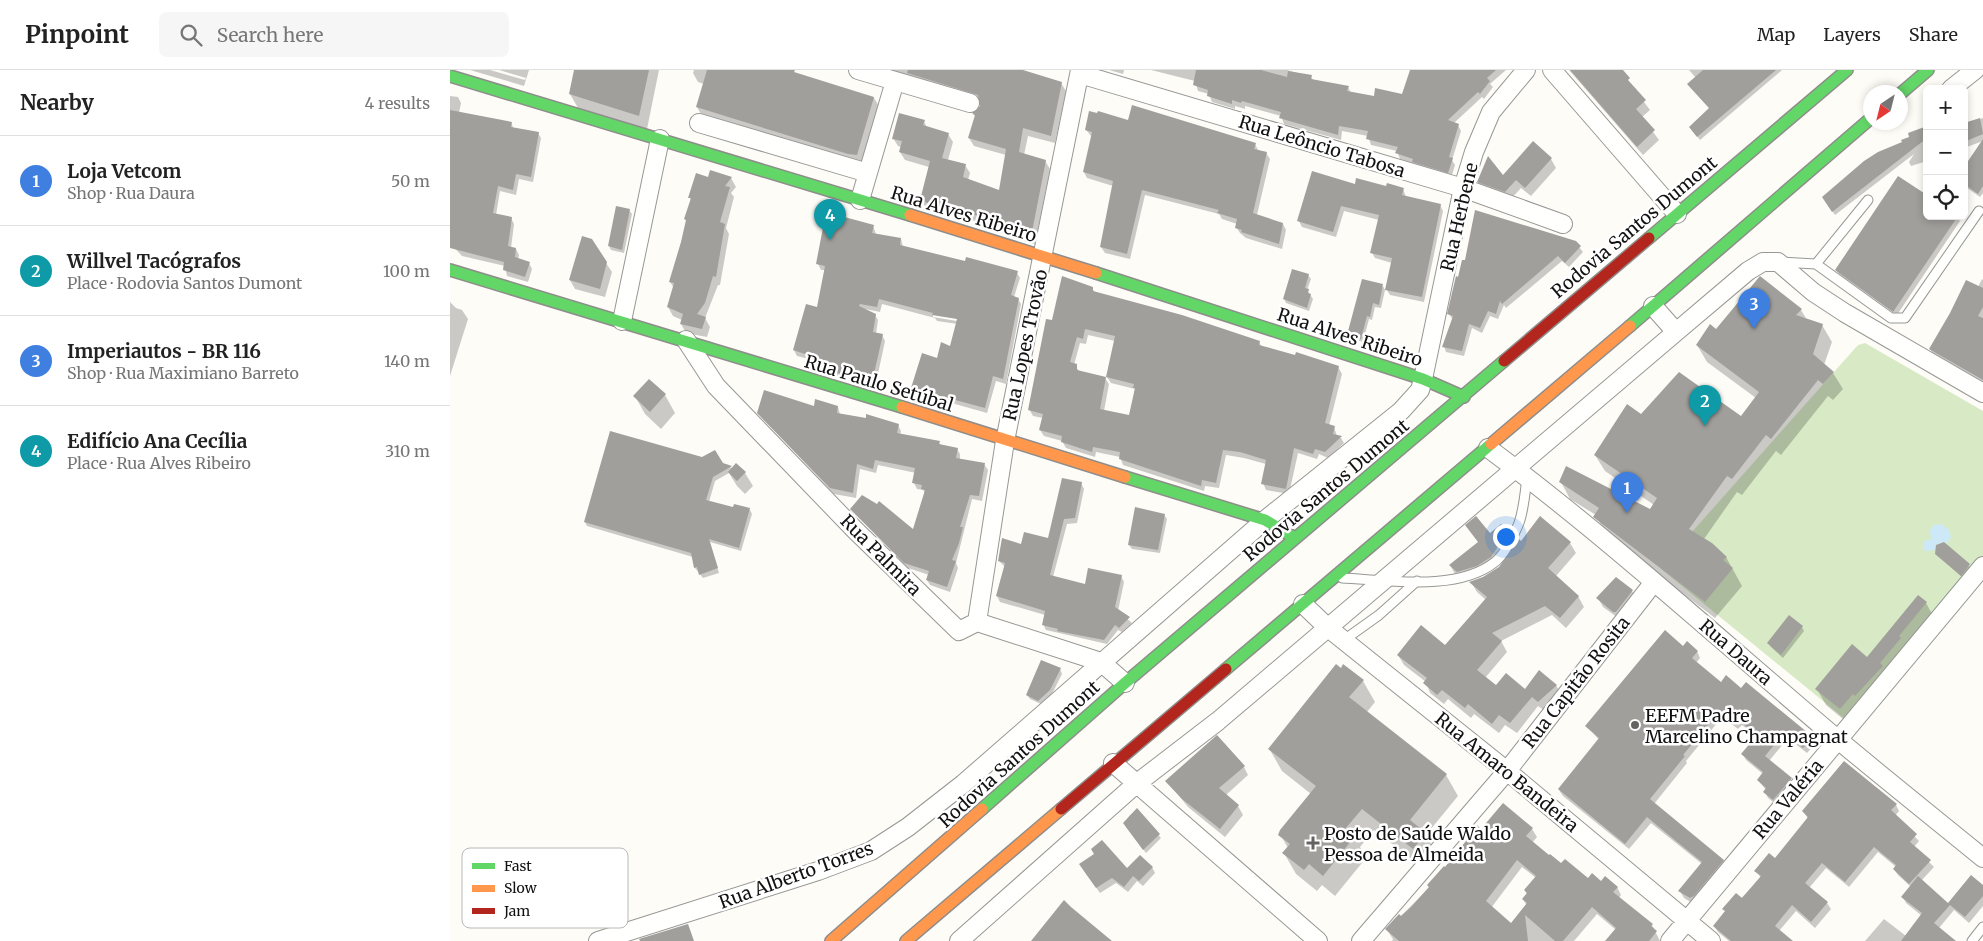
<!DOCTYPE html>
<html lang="en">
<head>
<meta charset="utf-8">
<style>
  :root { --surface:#fff; --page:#f6f6f6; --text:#222; --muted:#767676; --line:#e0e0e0; --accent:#2563eb }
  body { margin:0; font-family:Merriweather,serif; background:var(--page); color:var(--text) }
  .controls { position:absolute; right:15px; top:15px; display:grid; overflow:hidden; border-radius:8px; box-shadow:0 2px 8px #0003 }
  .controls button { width:45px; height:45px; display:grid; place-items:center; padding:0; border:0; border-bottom:1px solid var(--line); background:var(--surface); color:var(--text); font:25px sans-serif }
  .compass { position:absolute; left:1413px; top:15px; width:45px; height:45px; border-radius:50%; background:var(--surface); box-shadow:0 2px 8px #0003; rotate:215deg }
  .you { position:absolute; left:1055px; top:466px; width:18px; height:18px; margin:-12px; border:4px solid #fff; border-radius:50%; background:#1a73e8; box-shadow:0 0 0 8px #1a73e833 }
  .badge { display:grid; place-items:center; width:32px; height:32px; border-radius:50%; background:var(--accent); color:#fff; font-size:16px; font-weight:700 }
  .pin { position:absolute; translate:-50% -41px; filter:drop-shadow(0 1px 2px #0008) }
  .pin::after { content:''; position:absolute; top:26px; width:18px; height:15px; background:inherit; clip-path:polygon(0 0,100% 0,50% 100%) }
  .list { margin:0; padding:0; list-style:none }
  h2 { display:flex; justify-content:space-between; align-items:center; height:65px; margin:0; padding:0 20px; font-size:21px }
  h2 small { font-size:16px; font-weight:400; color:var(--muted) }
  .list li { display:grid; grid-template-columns:32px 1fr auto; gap:15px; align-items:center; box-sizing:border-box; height:90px; padding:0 20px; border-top:1px solid var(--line) }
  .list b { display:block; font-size:19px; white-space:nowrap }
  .list p { margin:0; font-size:16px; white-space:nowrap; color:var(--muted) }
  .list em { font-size:16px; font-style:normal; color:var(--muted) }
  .icon { flex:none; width:28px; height:28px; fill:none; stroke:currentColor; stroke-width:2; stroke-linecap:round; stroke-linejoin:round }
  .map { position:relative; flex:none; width:1533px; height:871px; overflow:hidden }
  header { display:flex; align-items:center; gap:30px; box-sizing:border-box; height:70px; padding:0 25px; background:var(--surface); border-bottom:1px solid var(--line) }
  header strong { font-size:24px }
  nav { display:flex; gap:28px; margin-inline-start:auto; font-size:18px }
  .search { width:350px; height:45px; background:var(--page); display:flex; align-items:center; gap:12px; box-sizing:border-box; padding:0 18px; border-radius:8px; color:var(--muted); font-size:19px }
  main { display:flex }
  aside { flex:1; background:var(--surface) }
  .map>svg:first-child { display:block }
</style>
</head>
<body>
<header>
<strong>Pinpoint</strong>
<div class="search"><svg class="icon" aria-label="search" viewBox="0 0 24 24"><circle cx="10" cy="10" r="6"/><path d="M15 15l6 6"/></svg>Search here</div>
<nav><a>Map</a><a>Layers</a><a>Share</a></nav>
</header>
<main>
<aside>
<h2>Nearby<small>4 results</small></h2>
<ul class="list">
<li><span class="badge" style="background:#3f7fe0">1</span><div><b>Loja Vetcom</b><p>Shop · Rua Daura</p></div><em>50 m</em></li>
<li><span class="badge" style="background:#0f9aa8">2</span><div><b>Willvel Tacógrafos</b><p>Place · Rodovia Santos Dumont</p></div><em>100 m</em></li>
<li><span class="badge" style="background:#3f7fe0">3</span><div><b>Imperiautos - BR 116</b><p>Shop · Rua Maximiano Barreto</p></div><em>140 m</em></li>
<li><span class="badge" style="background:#0f9aa8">4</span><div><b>Edifício Ana Cecília</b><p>Place · Rua Alves Ribeiro</p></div><em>310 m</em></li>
</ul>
</aside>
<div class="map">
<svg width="1533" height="871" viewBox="0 0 1533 871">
  <rect width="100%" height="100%" fill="#fdfcf7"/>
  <path fill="#d8eac5" d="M1415 273 1533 341V488L1395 649 1210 498 1408 275Z"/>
  <path fill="#cde8f7" d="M1491 454 1499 460 1501 467 1496 474 1494 472 1486 475 1485 480 1476 481 1473 479V472L1481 469 1480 460 1484 455Z"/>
  <path fill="#0003" fill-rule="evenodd" d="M20 0H40L75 10 76 8 49 0H79L74 16Z
    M125 0H209L197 59 128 38 120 24Z
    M244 0H331L424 28 429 36 412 93 252 46 247 37 254 14 248 12 243 3Z
    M429 0H569L611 13 616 21 605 73 578 66 574 85 595 91 600 99 585 174 571 170 567 163 498 143 497 146 476 138 471 130 479 97 455 90 450 82 451 77 448 76 443 68 474 51 477 58 498 64 503 72 498 90 515 95 520 103 518 110 550 122 556 85 524 76 519 68 526 47 523 44 532 36 531 32Z
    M659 0H674L673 4Z
    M701 0H837L861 7 864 11 898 17 901 23 925 28 953 25 962 0H1056L1040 14 1043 17 1034 29 1032 27 1004 53 1008 55 1011 61 1002 90 1005 95 1001 108 967 98 965 94 950 89 947 81 921 75 918 66 892 61 891 70 834 54 831 46 795 36V39L785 36V39L762 32 759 24 748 21 745 11Z
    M1119 0H1170L1200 40 1192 47 1209 70 1193 85Z
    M1239 0H1332L1250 70 1243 61 1260 39 1241 18 1246 8Z
    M0 26 8 27 11 33 9 43 61 53 64 59 88 63 91 68 83 112 69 109 66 125 50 121 46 145 61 148 64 154 61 178 66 179 69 185 68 190 79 193 82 199 78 212 57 206 55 196 12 186 0 173Z
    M1533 48V71L1514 78V54Z
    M679 52 805 74 808 80 816 83 820 89 807 145 833 154 836 160 832 179 796 168 790 163 786 157 787 154 772 149 769 144 695 125 680 189 655 183 651 177 663 116 637 108 634 102 642 67 636 60Z
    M1477 58V91L1461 96 1459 92 1464 84 1385 145 1376 132Z
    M1083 72 1101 89 1106 98 1081 126 1071 118 1060 130 1033 121 1028 112 1053 107Z
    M1533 86V123L1530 127 1514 116V99Z
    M259 108H281L286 117 281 123 284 127 276 158 279 164 270 215H268L255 248 260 257 257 267 236 263 231 254 232 250 223 246 218 237 224 218 220 212 237 152 235 149 241 131 240 128Z
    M906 115 953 119 956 127 990 135 993 141 974 232 940 225 937 220 942 193 925 188 922 183 929 150 894 141 886 167 852 157 849 151Z
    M179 140 182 144 174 183 161 180 159 176Z
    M1477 146H1506L1510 151 1447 245 1389 204 1386 200Z
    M423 156 426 164 451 169 453 177 516 193 567 203 570 208 564 227 568 229 571 234 556 314 546 311 537 343 466 323 463 318 501 278 508 254 487 251 485 248 432 234 430 242 415 239 425 245 428 250 426 264 432 265 435 271 426 313 397 305V309L361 298 358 293 359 289 347 286 344 280 368 238 375 200H371L368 194ZM483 244 514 249 513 252 483 247Z
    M1125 172 1133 182 1119 197 1112 191 1056 238 1054 235 1048 249 1040 246 1032 263 1022 258 1014 286 996 282 994 276 1003 250 999 244Z
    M156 193 162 202 155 227 125 219 120 210Z
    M858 205 861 209 857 220 863 229 859 241 836 233 834 229Z
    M1532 209 1533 210V312L1483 284 1480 279 1528 217Z
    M933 216 935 220 931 238 925 237 922 250 919 249 913 272 901 268 899 264Z
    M642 218 646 224 809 272 812 277 888 297 892 304 879 356 884 357 887 366 891 368 894 373 878 388 869 384 867 389 848 383 839 424 816 420 813 413 816 394 794 388 776 385 769 418 755 416 754 421 673 395 670 387 646 382 645 387 616 378 612 371 594 366 590 360 593 348 583 346 579 339 603 252ZM638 265 665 271 657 307 661 313 685 319 680 347 654 341 659 314 655 308 630 302 624 295 630 273 636 274Z
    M0 232 6 238 12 240 18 249 0 306Z
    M1351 240 1357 250 1372 255 1382 272 1374 295 1383 303 1393 319 1383 330 1378 326 1331 385 1326 381 1292 425 1287 422 1254 469 1276 487 1292 516 1265 548 1155 464 1146 445 1120 429 1111 412 1200 441 1204 435 1155 401 1145 385 1191 346 1291 348 1306 328 1257 292 1247 275 1267 261Z
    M215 325 225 343 211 359 195 344 185 326Z
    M365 337H388L390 344 448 355 451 361 450 365 489 372 491 376 507 379 510 384V390L534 394 538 400 532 431 522 429 506 493 508 498 500 522 480 515 477 510 479 505 458 498 401 439 464 461 475 423 473 420 467 419 464 413 466 403 428 395 426 403 410 399 406 428 384 424 308 343Z
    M272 394 295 403 303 416 295 424 287 416 279 403 265 411 259 432 284 439 300 440 302 444 291 481 260 472 269 503 253 508 245 498 243 487 137 456 135 452Z
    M631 413 634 419 627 453 617 454 603 507 636 515 671 506 674 512 668 541 682 553 672 562 668 560 657 574 596 560 593 554 595 545 550 532 547 526 555 497 549 491 572 475 599 470Z
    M686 439 714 445 717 449 710 483 682 479 679 475Z
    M1058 461 1063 470 1046 496 1013 510 1005 504 1000 495Z
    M1120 473 1126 483 1106 506 1128 526 1134 537 1116 558 1102 545 1051 571 1057 582 1035 608 1046 617 1075 620 1106 615 1112 626 1095 641 1088 636 1067 663 1055 655 1049 663 1024 644 1021 648 998 629 994 634 980 623 976 612 954 595 948 585 996 576 1036 530 1027 522 1021 512Z
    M1494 473 1522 499 1514 509 1486 483Z
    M1166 508 1182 521 1187 530 1171 550 1153 537 1148 528Z
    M1468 526 1476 533 1485 549 1399 654 1376 635 1367 619 1417 588Z
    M1352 557 1354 561 1333 588 1321 577 1319 573Z
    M1233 577 1247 581 1250 588 1246 593 1271 614 1291 619 1362 667 1366 673 1357 683 1338 668 1319 691 1341 709 1344 715 1327 735 1318 728 1315 722 1316 720 1308 710 1313 704 1296 690 1293 684 1307 667 1292 655 1288 659 1272 647 1236 691 1237 693 1204 734 1273 790 1277 796 1242 833 1234 828 1230 821 1252 794 1201 753 1179 779 1113 726 1109 720 1149 670 1137 656Z
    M610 599 612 604 602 624 591 634 580 629 577 625Z
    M913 611 925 632 917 642 996 705 1008 726 976 765 988 785 976 800 924 760 910 777 916 788 885 826 872 815 867 821 846 804 834 783 838 778 830 764 861 724 832 701 820 680Z
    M794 697 798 705 776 725 788 736 793 745 775 767 738 737 717 711Z
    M1446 735 1449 741 1445 746 1469 771 1464 777 1484 797 1471 811 1498 835 1533 817V836L1519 853 1504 840 1489 858 1504 871H1415L1434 849 1456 866 1472 846 1456 833 1453 827 1461 817 1448 805 1444 799 1446 797 1428 782 1399 817 1376 798 1359 818 1377 833 1381 839 1365 858 1346 841 1329 861 1341 871H1279L1268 862 1264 856 1311 808 1306 801 1325 790 1358 749 1354 742Z
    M687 740 711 768 696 783 676 757 679 746Z
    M1082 759 1087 767 1082 773 1111 794 1138 809 1167 817 1171 825 1169 828 1202 855 1210 871H1157L1166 860 1147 844 1124 871H942L943 869 937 860 979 818 978 815 995 799 1021 767 1020 765 1031 760ZM1072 797 1086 808 1075 820 1077 824 1073 829 1077 836 1061 854 1041 838Z
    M702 797 705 803 693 816 687 811 678 822 666 813 650 823 634 801Z"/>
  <path fill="#a19f9c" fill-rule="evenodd" d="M124 0H199L189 46 119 24Z
    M257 0H345L344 2 424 27 407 85 398 84 246 37Z
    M458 0H573L612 12 601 66 573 58 569 82 596 90 581 167 565 162 566 157 494 136 493 139 470 130 480 91 449 82 452 71 442 69 449 43 475 50 473 55 499 63 492 88 516 94 513 107 549 120 556 79 518 68 525 45 522 43 530 36 528 25 457 3Z
    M746 0H811L837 7 838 1 862 5 861 9 899 16 897 21 924 26 925 18 952 24 960 0H1046L1037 8 1040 11 1030 24 1028 22 998 50 1009 54 999 87 1003 88 998 103 962 92 963 89 945 83 948 77 916 69 918 61 889 56 888 65 829 48 831 42 792 31 791 33 782 30V34L757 26 758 20 743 15Z
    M1120 0H1173L1180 8 1178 10 1196 30 1186 39 1205 60 1187 77Z
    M1253 0H1326L1247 67 1239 57 1259 38 1237 14Z
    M682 35 806 73 804 79 817 82 803 143 833 153 829 174 791 162 792 160 785 158 787 149 767 143 769 140 692 120 677 184 650 177 663 111 633 102 642 62 635 60 639 41 647 43 648 41 678 50Z
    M0 40 62 52 61 57 89 62 81 107 66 104 63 120 48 116 43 143 62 147 58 176 66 178 65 187 80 192 75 207 53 200 54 192 0 178Z
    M1530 48 1533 64 1514 72V53Z
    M1477 56V68L1382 142 1372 127 1414 91 1428 82 1452 72 1451 70 1459 67 1458 63Z
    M1533 69V116L1528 124 1514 114V97Z
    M1083 71 1102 88 1075 118 1066 110 1055 122 1027 112 1038 86 1053 105Z
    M260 100 282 107 275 116 280 117 270 152 275 154 266 207 263 206 255 233 247 244 256 247 252 259 230 254 233 244 217 237 224 213 219 212 231 172 236 150 234 149 241 128H238L246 103 258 107Z
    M862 101 905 114 906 108 936 116 937 113 954 118 952 125 991 134 972 227 935 220 942 188 920 183 929 145 891 136 883 162 847 151Z
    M1448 106 1477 125V146H1508L1443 242 1385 200Z
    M166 136 180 139 172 180 158 176Z
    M1025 140 1126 171 1131 176 1115 193 1108 186 1052 234 1050 231 1046 244 1038 241 1030 258 1019 254 1012 281 992 277 1003 246 997 244 1006 206 1008 207 1012 190H1015Z
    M376 142 424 155 422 163 451 168 450 175 515 191 516 187 568 201 561 225 569 228 553 309 543 306 535 338 461 318 472 283 487 288 491 272 500 276 507 249 482 245 483 243 429 229 427 237 410 234 409 236 426 244 423 262 433 264 423 308 395 301 394 305 356 293 358 285 343 280 356 234 367 237 375 196 366 194Z
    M132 166 142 169 157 192 150 219 119 210Z
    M842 199 859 204 855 218 859 219 858 223 861 224 857 238 833 229Z
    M612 206 643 217V221L732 245 810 271 809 275 845 285 846 282 889 296 875 353 885 356 883 364 892 366 875 382 865 379 863 384 844 378 836 419 811 414 816 390 790 382 773 380 766 413 752 410 751 416 669 389 670 382 643 377 642 382 611 372 612 366 589 360 593 344 578 340 596 249 602 250ZM635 259 665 266 656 307 684 314 683 318H685L679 345 650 339 656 307 627 300V294L620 292 627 267 633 269Z
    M1310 206 1352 239 1346 245 1373 254 1363 284 1384 302 1373 314 1368 310 1321 369 1316 365 1282 409 1277 406 1239 459 1262 473 1277 487 1273 490 1283 498 1255 532 1143 447 1149 438 1109 412 1116 396 1200 439 1207 428 1144 385 1177 334 1191 344 1229 302 1291 346 1309 322 1246 275 1260 254 1266 259Z
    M912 209 933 214 929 235 923 233 920 247 917 246 911 269 897 265Z
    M1516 210 1533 218V237L1528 246 1533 248V310L1479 279 1500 243Z
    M199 309 216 324 200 342 183 326Z
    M314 320 364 336 365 329 388 336 387 343 416 348V344L449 354 447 363 490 371 489 374 508 378 506 388 535 393 529 426 520 425 510 457H513L509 473 502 490 506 491 497 517 476 510 479 501 454 493 400 439 412 425 427 434 429 431 463 459 475 420 471 419 472 415 462 413 465 398 425 390 423 399 407 394 403 423 380 418 307 343Z
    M160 361 252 387 265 380 273 393 282 396 263 407 256 430 283 437 284 434 300 438 289 478 259 469 268 498 249 505 247 497 244 498 241 483 134 452Z
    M286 393 296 402 287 411 278 402Z
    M612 408 632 412 625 448 614 449 600 505 635 514 638 498 672 505 665 537 680 547 669 558 665 555 654 570 607 561 608 559 592 555 595 541 546 526 555 493 548 491 552 468 571 474 574 462 598 468Z
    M685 437 715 444 708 480 678 475Z
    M1026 446 1040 463 1051 454 1059 460 1041 487 1027 496 1007 502 999 495 1028 472 1015 455Z
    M1090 446 1121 472 1098 498 1129 526 1110 548 1095 536 1042 563 1052 571 1027 600 1046 615 1056 603 1075 619 1089 600 1107 615 1088 632 1082 627 1060 653 1049 645 1042 654 1018 634 1015 638 992 620 987 625 973 613 977 608 947 585 971 555 995 575 1037 527 1019 512 1033 507 1049 497 1069 469 1071 471Z
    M1494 472 1520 494 1511 506 1485 484 1486 475Z
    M1166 507 1183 520 1166 542H1163L1146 528Z
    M1468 525 1477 532 1449 566 1451 568 1430 593 1433 596 1405 626 1403 624 1390 639 1365 619 1402 574 1417 587Z
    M1339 545 1353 556 1331 585 1317 573Z
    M1215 560 1233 576 1237 571 1248 581 1242 588 1271 612 1276 605 1291 618 1296 612 1363 667 1353 678 1334 663 1315 686 1342 708 1323 730 1313 722 1316 718 1307 710 1313 702 1291 684 1307 665 1288 650 1284 654 1269 642 1233 685 1235 686 1200 729 1274 790 1244 826 1240 828 1228 821 1252 792 1226 771 1197 747 1175 774 1108 719 1149 668 1135 656Z
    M591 590 611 598 600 620 588 631 576 625Z
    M886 594 891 598 893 594 914 610 899 627 997 704 960 750 976 763 963 779 912 739 895 759 905 766 873 806 859 794 854 800 832 783 840 774 828 765 830 760 866 716 818 679Z
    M767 665 795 696 769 718 789 735 770 759 732 729 715 711Z
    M1394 691 1447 734 1441 740 1467 764 1460 772 1481 790 1459 814 1443 799 1446 795 1424 777 1395 812 1372 793 1355 813 1378 832 1361 852 1342 835 1325 856 1343 871H1281L1263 856 1275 841 1272 839 1286 823 1292 828 1311 806 1304 801 1319 783 1325 788 1350 757 1358 747 1352 741Z
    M1053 733 1083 758 1076 766 1099 785 1100 784 1111 793 1115 789 1138 808 1142 803 1151 811 1155 806 1168 817 1163 822 1203 854 1201 856 1207 861 1199 871H1155L1166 858 1142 837 1113 871H1105L1075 845 1078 871H949L935 859 949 844 951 846 961 837 979 817 977 815 994 796 995 797 1020 766 1018 765 1027 755 1031 759ZM1067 790 1086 806 1074 820 1077 823 1072 829 1077 833 1061 853 1036 831Z
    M687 738 710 764 693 780 673 753Z
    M652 770 677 798 690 785 703 797 689 811 683 806 674 817 662 808 646 818 629 794 644 784 641 779Z
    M1521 805 1533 815V826L1515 847 1500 835 1484 853 1506 871H1451L1472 843 1451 827 1468 806 1498 833Z
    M614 830 621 837 662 871H581Z
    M238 854 244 871H190L189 869Z"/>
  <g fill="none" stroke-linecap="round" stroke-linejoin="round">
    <defs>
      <path id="lane" d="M1330 192 1366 194 1441 248H1455L1529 141
        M1366 194 1418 130
        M892 508C937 510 1008 522 1045 492 1055 484 1064 465 1069 453 1074 439 1075 422 1077 408
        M894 570 929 545 967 511
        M1522 871 1533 857"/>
      <path id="street" d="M408 0 520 33
        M1102 0 1227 144
        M630 4 1013 118 1113 154
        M1501 19 1525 0
        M249 53 418 103
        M410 130 445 11
        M1203 236 1226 262
        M172 251 210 69
        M236 270 266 316 405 460 509 561 527 552 651 592 675 613
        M1038 378C1159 468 1271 571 1386 668 1435 709 1484 748 1533 788
        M853 534 877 557 1057 701 1261 871
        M527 552 555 371 630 0
        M663 693 868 871
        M148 871 368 801 421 781 458 757 513 714 815 450 951 341 970 320 973 309 1013 118 1024 82 1041 42 1076 0
        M509 871 686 714 768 651 1226 262 1298 201 1313 192H1328L1363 222 1395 243 1533 323
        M911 871 1057 701 1204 512
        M1220 871 1533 496"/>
      <path id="fast" d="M0 6 460 145
        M1450 24 1478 0
        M1199 168 1397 0
        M0 200 452 337
        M646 203 973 309 1014 327
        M1180 256 1420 49
        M675 407 815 450 845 468
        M776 599 1041 374
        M532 739 675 613 1054 291"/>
      <path id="slow" d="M460 145 646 203
        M452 337 675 407
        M1041 374 1180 256
        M381 871 532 739
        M456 871 611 739"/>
      <path id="jam" d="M1054 291 1199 168
        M611 739 776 599"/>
    </defs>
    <use href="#lane" stroke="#979795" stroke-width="11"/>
    <use href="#street" stroke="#979795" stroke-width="20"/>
    <use href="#fast" stroke="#8e8d8b" stroke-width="14"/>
    <use href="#slow" stroke="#8e8d8b" stroke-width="14"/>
    <use href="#jam" stroke="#8e8d8b" stroke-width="14"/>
    <use href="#lane" stroke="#fffffe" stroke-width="9"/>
    <use href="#street" stroke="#fffffe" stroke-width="18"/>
    <use href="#fast" stroke="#63d668" stroke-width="11"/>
    <use href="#slow" stroke="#ff974d" stroke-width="11"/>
    <use href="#jam" stroke="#b3261e" stroke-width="11"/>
  </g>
  <g fill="#646362" stroke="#fff" stroke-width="2">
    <circle cx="1185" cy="655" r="5"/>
    <path d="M860.5 765.5h5v5h5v5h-5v5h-5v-5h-5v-5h5z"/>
  </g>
  <g text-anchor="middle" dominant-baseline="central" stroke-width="5" stroke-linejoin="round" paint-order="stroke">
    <g font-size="18" fill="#111" stroke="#fff">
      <text transform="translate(872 76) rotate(17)">Rua Leôncio Tabosa</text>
      <text transform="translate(514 144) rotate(17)">Rua Alves Ribeiro</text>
      <text transform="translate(1009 147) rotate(-77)">Rua Herbene</text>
      <text transform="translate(1184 157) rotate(-40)">Rodovia Santos Dumont</text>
      <text transform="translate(900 267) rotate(18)">Rua Alves Ribeiro</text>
      <text transform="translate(575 275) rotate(-78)">Rua Lopes Trovão</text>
      <text transform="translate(429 313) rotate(17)">Rua Paulo Setúbal</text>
      <text transform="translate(876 420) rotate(-40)">Rodovia Santos Dumont</text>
      <text transform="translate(431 485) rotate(45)">Rua Palmira</text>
      <text transform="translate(1286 582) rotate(41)">Rua Daura</text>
      <text transform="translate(1126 612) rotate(-52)">Rua Capitão Rosita</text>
      <text transform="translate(569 684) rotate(-42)">Rodovia Santos Dumont</text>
      <text transform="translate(1057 702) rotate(39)">Rua Amaro Bandeira</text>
      <text transform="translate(1338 729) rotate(-50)">Rua Valéria</text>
      <text transform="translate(346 805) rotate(-20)">Rua Alberto Torres</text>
    </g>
    <g font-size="18" fill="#111" stroke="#fff" text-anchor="start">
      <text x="1195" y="645">EEFM Padre<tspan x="1195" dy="21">Marcelino Champagnat</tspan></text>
      <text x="874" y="763">Posto de Saúde Waldo<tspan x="874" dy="21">Pessoa de Almeida</tspan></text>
    </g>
  </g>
  <rect x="12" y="778" width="166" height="80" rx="8" fill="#fff" stroke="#b8b8b8" stroke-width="1"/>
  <rect x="22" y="793" width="23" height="6" fill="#63d668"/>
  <rect x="22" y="815" width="23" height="7" fill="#ff974d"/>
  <rect x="22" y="838" width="23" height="6" fill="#b3261e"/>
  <g font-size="14" fill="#111">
    <text x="54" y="801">Fast</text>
    <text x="54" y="823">Slow</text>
    <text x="54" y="846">Jam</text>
  </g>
</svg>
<div class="controls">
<button>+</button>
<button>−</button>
<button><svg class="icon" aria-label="locate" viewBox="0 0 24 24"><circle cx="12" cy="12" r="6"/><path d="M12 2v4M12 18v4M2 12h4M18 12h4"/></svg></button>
</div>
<svg class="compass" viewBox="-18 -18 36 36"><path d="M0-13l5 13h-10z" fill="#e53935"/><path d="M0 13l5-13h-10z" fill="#767676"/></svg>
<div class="you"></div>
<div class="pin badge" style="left:1177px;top:443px;background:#3f7fe0">1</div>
<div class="pin badge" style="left:1255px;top:356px;background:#0f9aa8">2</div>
<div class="pin badge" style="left:1304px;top:259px;background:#3f7fe0">3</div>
<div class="pin badge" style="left:380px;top:170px;background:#0f9aa8">4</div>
</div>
</main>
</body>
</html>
